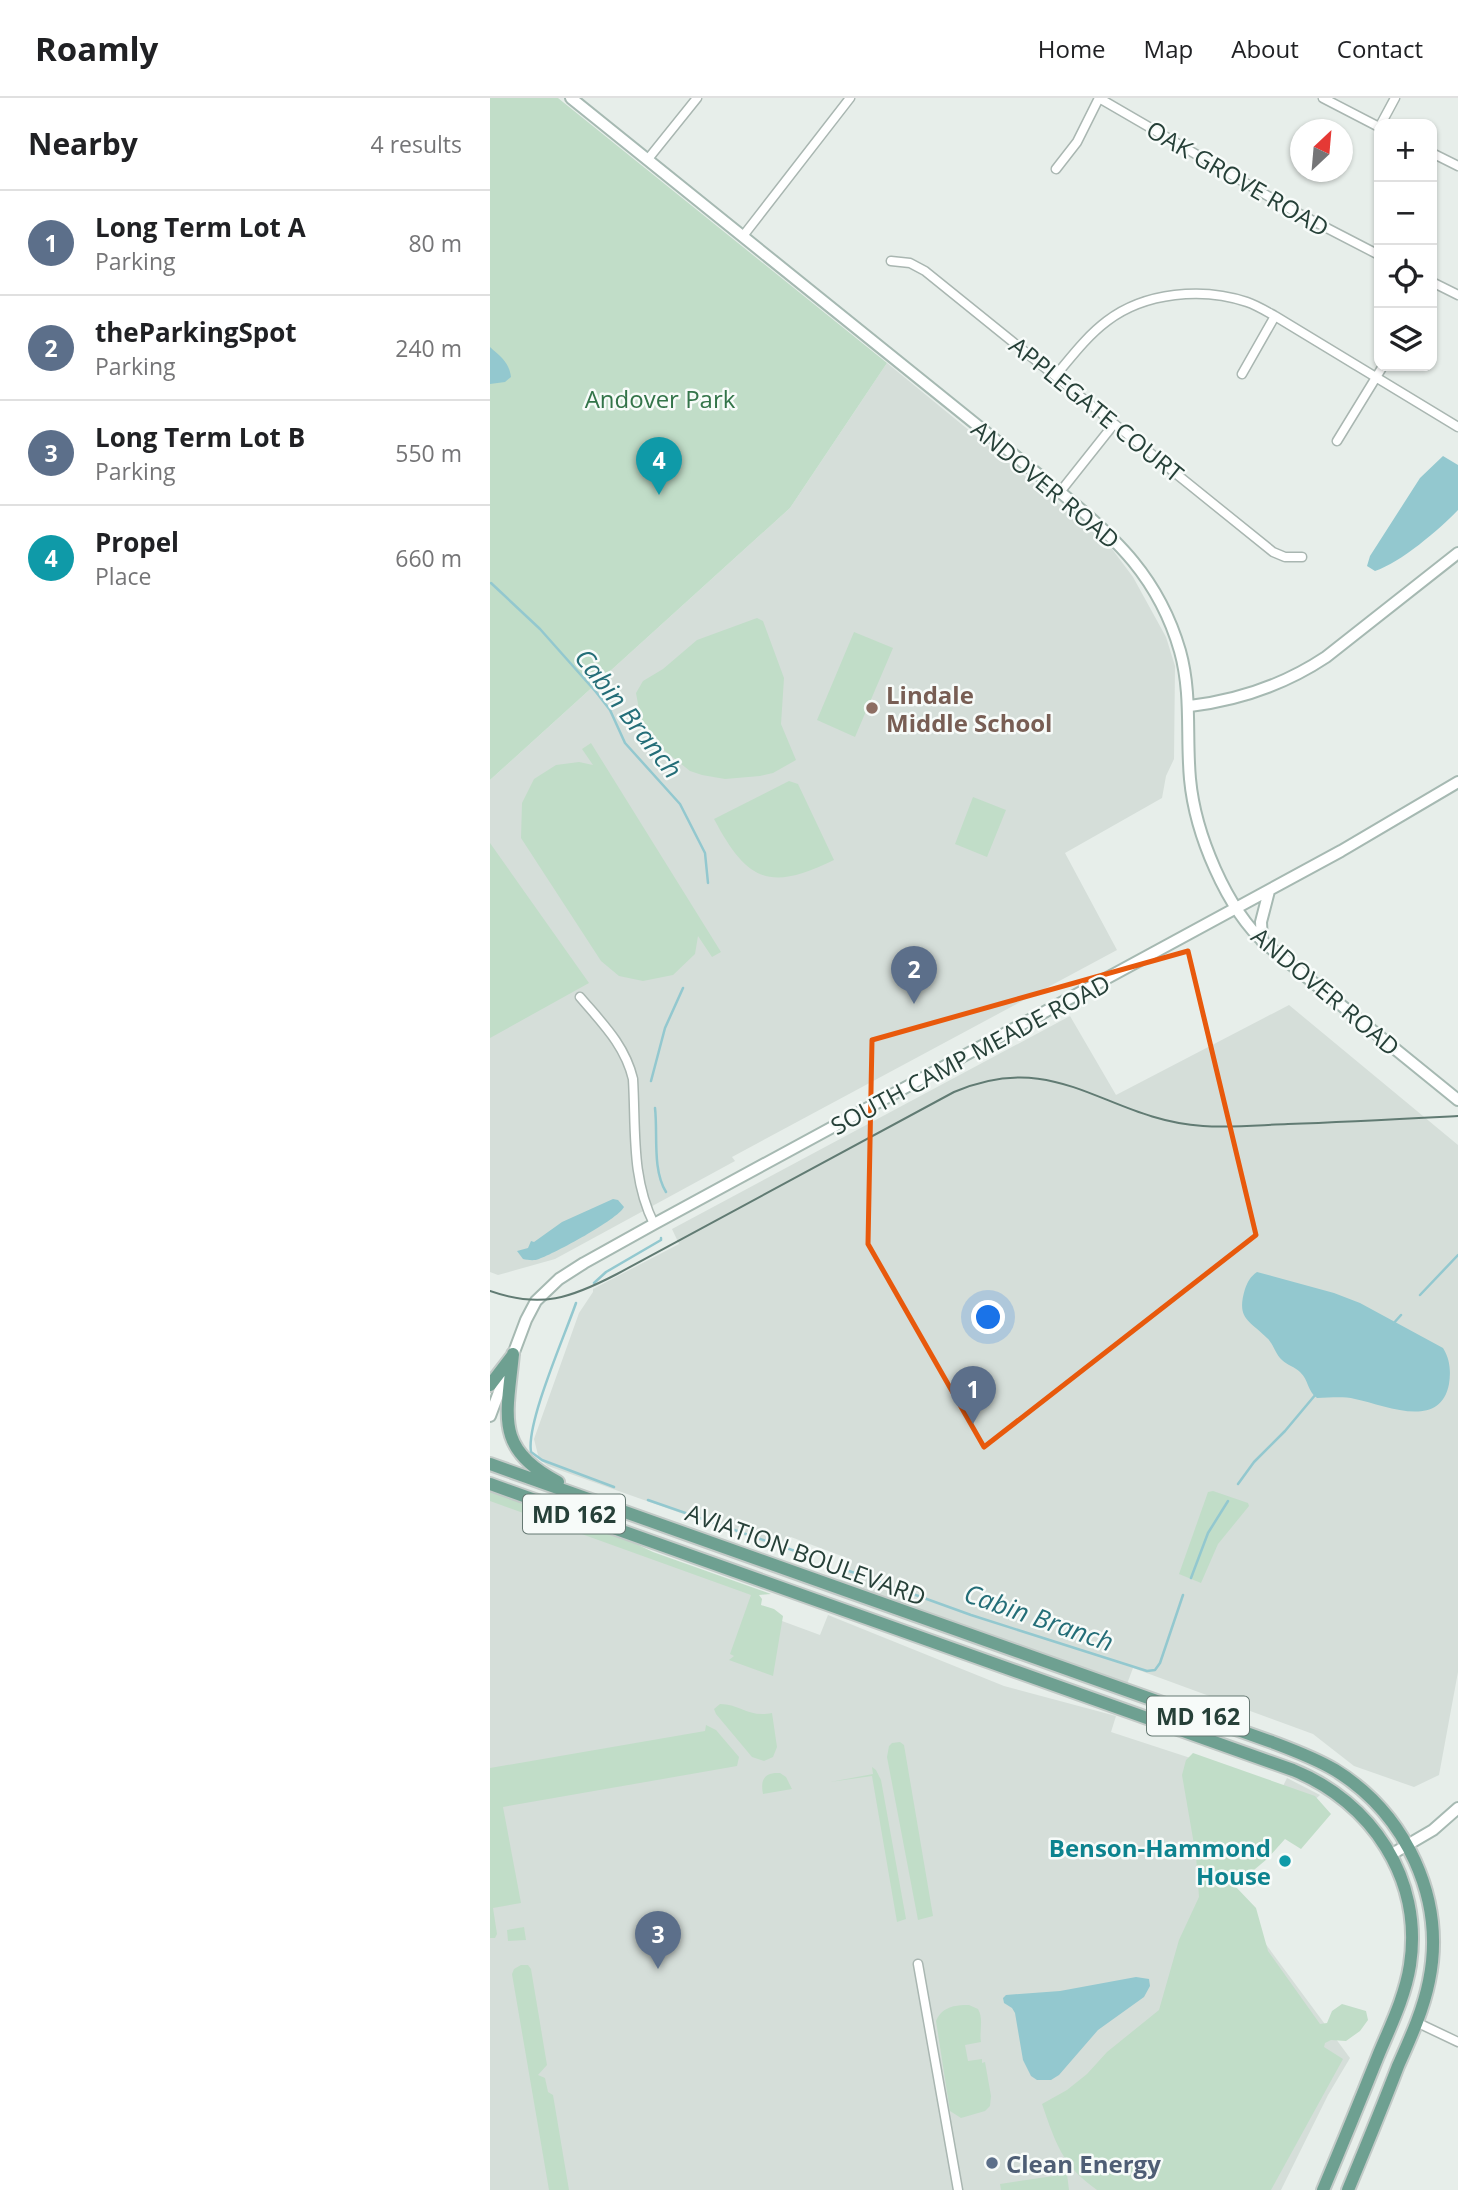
<!DOCTYPE html>
<html lang="en">
<head>
<meta charset="utf-8">
<style>
  :root { --surface:#fff; --page:#f6f6f6; --text:#202124; --muted:#757577; --line:#e0e0e0; --accent:#111827 }
  body { margin:0; font-family:"Open Sans",sans-serif; background:var(--page); color:var(--text) }
  .controls { position:absolute; right:21px; top:21px; display:grid; overflow:hidden; border-radius:14px; box-shadow:0 2px 5px #0004 }
  .controls button { width:63px; height:63px; display:grid; place-items:center; padding:0; border:0; border-bottom:2px solid var(--line); background:var(--surface); color:var(--text); font:35px sans-serif }
  .compass { position:absolute; left:800px; top:21px; width:63px; height:63px; border-radius:50%; background:var(--surface); box-shadow:0 2px 5px #0004; rotate:26deg }
  .you { position:absolute; left:499px; top:1220px; width:24px; height:24px; margin:-18px; border:5px solid #fff; border-radius:50%; background:#1a73e8; box-shadow:0 0 0 10px #1a73e833 }
  .badge { display:grid; place-items:center; width:46px; height:46px; border-radius:50%; background:var(--accent); color:#fff; font-size:23px; font-weight:700 }
  .pin { position:absolute; translate:-50% -58px; filter:drop-shadow(0 2px 4px #0008) }
  .pin::after { content:''; position:absolute; top:37px; width:24px; height:21px; background:inherit; clip-path:polygon(0 0,100% 0,50% 100%) }
  .list { margin:0; padding:0; list-style:none }
  h2 { display:flex; justify-content:space-between; align-items:center; height:91px; margin:0; padding:0 28px; font-size:30px }
  h2 small { font-size:23px; font-weight:400; color:var(--muted) }
  .list li { display:grid; grid-template-columns:46px 1fr auto; gap:21px; align-items:center; box-sizing:border-box; height:105px; padding:0 28px; border-top:2px solid var(--line) }
  .list b { display:block; font-size:26px; white-space:nowrap }
  .list p { margin:0; font-size:23px; white-space:nowrap; color:var(--muted) }
  .list em { font-size:23px; font-style:normal; color:var(--muted) }
  .icon { flex:none; width:38px; height:38px; fill:none; stroke:currentColor; stroke-width:2; stroke-linecap:round; stroke-linejoin:round }
  .map { position:relative; flex:none; width:968px; height:2092px; overflow:hidden }
  header { display:flex; align-items:center; gap:42px; box-sizing:border-box; height:98px; padding:0 35px; background:var(--surface); border-bottom:2px solid var(--line) }
  header strong { font-size:33px }
  nav { display:flex; gap:38px; margin-inline-start:auto; font-size:24px }
  main { display:flex }
  aside { flex:1; background:var(--surface) }
  .map>svg:first-child { display:block }
</style>
</head>
<body>
<header>
<strong>Roamly</strong>
<nav><a>Home</a><a>Map</a><a>About</a><a>Contact</a></nav>
</header>
<main>
<aside>
<h2>Nearby<small>4 results</small></h2>
<ul class="list">
<li><span class="badge" style="background:#5c6f8a">1</span><div><b>Long Term Lot A</b><p>Parking</p></div><em>80 m</em></li>
<li><span class="badge" style="background:#5c6f8a">2</span><div><b>theParkingSpot</b><p>Parking</p></div><em>240 m</em></li>
<li><span class="badge" style="background:#5c6f8a">3</span><div><b>Long Term Lot B</b><p>Parking</p></div><em>550 m</em></li>
<li><span class="badge" style="background:#0f9aa8">4</span><div><b>Propel</b><p>Place</p></div><em>660 m</em></li>
</ul>
</aside>
<div class="map">
<svg width="968" height="2092" viewBox="0 0 968 2092">
  <rect width="100%" height="100%" fill="#e7eeea"/>
  <path fill="#d5ded9" d="M397 265 619 447 643 479 676 539 685 568 684 661 676 678 672 700 575 755 627 852 242 1059 245 1063 65 1161 8 1177 0 1174V682L300 410Z
    M799 907 968 1047V1574L949 1677 924 1689 864 1668 823 1636 643 1570 637 1586 349 1483 357 1460 301 1439 295 1452 58 1368 49 1361 44 1341 89 1215 103 1194V1191L189 1146 182 1131 580 918 626 997Z
    M0 1401 263 1496 273 1516 330 1537 338 1517 514 1588 626 1618 621 1634 792 1690 797 1680 830 1697 732 1787 860 1960 838 1997 791 2092H0Z"/>
  <path fill="#c1ddc8" d="M0 0H68L397 265 300 410 0 682Z
    M267 520 273 523 294 580 291 626 306 662 283 675 270 678 235 681 212 677 200 673 175 653 152 628 146 595 153 583 173 571 207 542Z
    M364 534 403 550 365 639 327 622Z
    M101 645 231 854 222 859 208 838 205 856 183 877 153 883 129 878 111 863 31 740 32 705 44 681 66 667 89 664 103 667 92 651Z
    M299 683 308 686 344 762C279 794 257 783 224 721Z
    M483 699 516 712 497 759 465 746Z
    M0 745 99 885 0 940Z
    M0 1392 125 1436 163 1454 281 1496 269 1497 272 1501 271 1507 284 1511 293 1518 283 1578 239 1562 244 1558 240 1556 261 1497 0 1403Z
    M723 1393 758 1405 759 1408 728 1446 711 1485 689 1476 718 1394Z
    M230 1606C250 1606 259 1620 282 1615L287 1649 283 1659 274 1663 262 1659 226 1616 224 1611Z
    M216 1627 226 1632 249 1659 247 1668 13 1709 31 1805 3 1810 7 1836 5 1840H0V1670L215 1633Z
    M410 1644 414 1647 443 1818 428 1822 397 1659 399 1648 402 1645Z
    M703 1655 825 1698 841 1716 811 1751 795 1741 777 1761 745 1788 766 1810 778 1853 830 1926 837 1925 842 1913 852 1906 876 1913 878 1922 870 1933 856 1943 841 1942 835 1945 834 1949 853 1961 781 2092H607C572 2067 566 2046 552 2006L577 1992 597 1976 617 1954 669 1912 689 1842 709 1799 706 1758 692 1677 696 1662Z
    M382 1669 386 1672 391 1682 416 1821 407 1824 382 1678 340 1684 383 1676Z
    M290 1675 296 1679 302 1691 273 1696C270 1681 275 1674 290 1675Z
    M34 1829 36 1842 18 1843 17 1832Z
    M31 1867H38L41 1871 57 1967 48 1977 55 1980 58 1994 63 1997 79 2092H59L22 1876 24 1871Z
    M479 1907 488 1911C494 1921 489 1933 491 1944L475 1947 478 1963 492 1961V1965L495 1964 501 1998 500 2008 495 2013 471 2020 460 2013 446 1923C452 1909 464 1907 479 1907Z
    M577 2076 579 2092H511L510 2086Z"/>
  <path fill="#93c8cf" d="M0 249C11 259 19 264 21 279L15 284 0 286Z
    M953 358 968 367V412C950 431 910 465 885 473L877 468 880 458 930 380Z
    M123 1101 128 1102 134 1109C127 1122 65 1155 49 1161 44 1163 38 1162 33 1161L27 1153 38 1150 41 1143 44 1144 72 1124Z
    M767 1174 844 1195 870 1205 953 1250C960 1261 961 1273 959 1286 950 1333 895 1307 865 1301 852 1298 840 1300 827 1300 817 1293 819 1282 810 1274 805 1269 797 1267 792 1262 785 1256 783 1245 777 1240 759 1222 746 1221 755 1191 758 1183 760 1179 767 1174Z
    M646 1879 659 1881 660 1888 654 1899 608 1932 569 1977 561 1982H547L541 1978 533 1962 525 1915 522 1910 514 1905 513 1900 516 1897 570 1893Z"/>
  <g fill="none" stroke-linecap="round" stroke-linejoin="round">
    <path stroke="#93c8cf" stroke-width="2.5" d="M1 485 50 531 106 594 120 612 135 645 190 706 215 755 218 785
      M161 983 175 930 193 890
      M165 1010C168 1036 162 1071 176 1094
      M104 1185 116 1174 171 1142V1140
      M930 1197 968 1157
      M86 1205C75 1237 36 1325 41 1354L52 1362 124 1389
      M903 1226 911 1217
      M748 1386 764 1364 795 1333 826 1296
      M158 1402 305 1453
      M348 1469 481 1517 657 1573 665 1572 670 1565 693 1497
      M701 1480 718 1435 738 1403"/>
    <defs>
      <path id="street" d="M609 0 802 112 889 157
        M833 0 889 29
        M891 26 905 0
        M942 55 968 68
        M158 61 207 0
        M566 71 587 44 609 0
        M253 138 360 0
        M401 163 420 165 435 173 783 454 795 459H812
        M942 184 968 197
        M752 276 785 218
        M566 277C582 258 597 238 617 223 655 194 713 189 757 204 766 207 776 213 785 218L968 329
        M847 343 893 268
        M570 394 624 326
        M90 899C112 925 135 947 143 981 146 1032 141 1080 164 1126
        M428 1866 468 2092
        M926 1924 968 1944"/>
      <path id="secondary" d="M81 0 570 394C626 440 669 480 690 553 702 596 696 637 700 681 705 735 736 811 777 847L968 1002
        M700 608C749 602 794 587 836 559L968 455
        M772 843 771 824 779 793
        M0 1318 36 1222 46 1203 69 1181 94 1165 164 1126 851 753 968 684
        M902 1756 943 1732 968 1710"/>
      <path id="primary" d="M23 1256C17 1318 4 1351 68 1384
        M0 1287 23 1257
        M0 1366 782 1644C803 1652 825 1660 845 1672 916 1716 956 1801 939 1883 933 1913 920 1941 908 1968 892 2010 875 2051 858 2092
        M0 1386 803 1672C882 1704 933 1781 920 1867 915 1899 900 1929 888 1958 870 2003 852 2047 833 2092"/>
    </defs>
    <use href="#street" stroke="#a9b6b1" stroke-width="11"/>
    <use href="#secondary" stroke="#a6b9b2" stroke-width="14"/>
    <use href="#primary" stroke="#c2cac7" stroke-width="16"/>
    <use href="#street" stroke="#fff" stroke-width="8"/>
    <use href="#secondary" stroke="#fff" stroke-width="10"/>
    <use href="#primary" stroke="#6ea091" stroke-width="12"/>
    <path stroke="#617b73" stroke-width="2" d="M0 1193C51 1211 81 1200 127 1176L464 994C569 949 616 1022 713 1028 742 1030 770 1027 798 1026 855 1024 911 1021 968 1018"/>
  </g>
  <path fill="none" stroke="#e8590c" stroke-width="5" stroke-linejoin="round" d="M698 853 766 1137 494 1349 378 1146 382 942Z"/>
  <circle fill="#8d6e63" stroke="#f7fbf9" stroke-width="2.5" cx="382" cy="610" r="7"/>
  <circle fill="#0f9aa8" stroke="#f7fbf9" stroke-width="2.5" cx="795" cy="1763" r="7"/>
  <circle fill="#5c6f8a" stroke="#f7fbf9" stroke-width="2.5" cx="502" cy="2065" r="7"/>
  <g text-anchor="middle" dominant-baseline="central" stroke-width="5" stroke-linejoin="round" paint-order="stroke">
    <g fill="#f7fbf9" stroke="#657872" stroke-width="2">
      <rect x="33" y="1396.5" width="102" height="39" rx="5"/>
      <rect x="657" y="1598.5" width="102" height="39" rx="5"/>
    </g>
    <g font-size="23" font-weight="bold" fill="#264038">
      <text x="84" y="1416">MD 162</text>
      <text x="708" y="1618">MD 162</text>
    </g>
    <g font-size="24" fill="#264038" stroke="#f7fbf9">
      <text transform="translate(748 80) rotate(30)">OAK GROVE ROAD</text>
      <text transform="translate(607 311) rotate(39)">APPLEGATE COURT</text>
      <text transform="translate(556 386) rotate(40)">ANDOVER ROAD</text>
      <text transform="translate(836 893) rotate(40)">ANDOVER ROAD</text>
      <text transform="translate(480 956) rotate(-28)">SOUTH CAMP MEADE ROAD</text>
      <text transform="translate(316 1456) rotate(20)">AVIATION BOULEVARD</text>
    </g>
    <g font-size="24" fill="#337449" stroke="#f7fbf9">
      <text x="170" y="300">Andover Park</text>
    </g>
    <g font-size="24" font-weight="bold" fill="#785e54" stroke="#f7fbf9" text-anchor="start">
      <text x="396" y="596">Lindale<tspan x="396" dy="28">Middle School</tspan></text>
    </g>
    <g font-size="24" font-weight="bold" fill="#0d838f" stroke="#f7fbf9" text-anchor="end">
      <text x="781" y="1749">Benson-Hammond<tspan x="781" dy="28">House</tspan></text>
    </g>
    <g font-size="24" font-weight="bold" fill="#4e5e75" stroke="#f7fbf9" text-anchor="start">
      <text x="516" y="2065">Clean Energy</text>
    </g>
    <g font-size="26" font-style="italic" fill="#246e78" stroke="#f7fbf9">
      <text transform="translate(139 615) rotate(52)">Cabin Branch</text>
      <text transform="translate(549 1519) rotate(19)">Cabin Branch</text>
    </g>
  </g>
</svg>
<div class="controls">
<button>+</button>
<button>−</button>
<button><svg class="icon" aria-label="locate" viewBox="0 0 24 24"><circle cx="12" cy="12" r="6"/><path d="M12 2v4M12 18v4M2 12h4M18 12h4"/></svg></button>
<button><svg class="icon" aria-label="layers" viewBox="0 0 24 24"><path d="M12 4l9 5-9 5-9-5zM3 14l9 5 9-5"/></svg></button>
</div>
<svg class="compass" viewBox="-18 -18 36 36"><path d="M0-13l5 13h-10z" fill="#e53935"/><path d="M0 13l5-13h-10z" fill="#757577"/></svg>
<div class="you"></div>
<div class="pin badge" style="left:483px;top:1326px;background:#5c6f8a">1</div>
<div class="pin badge" style="left:424px;top:906px;background:#5c6f8a">2</div>
<div class="pin badge" style="left:168px;top:1871px;background:#5c6f8a">3</div>
<div class="pin badge" style="left:169px;top:397px;background:#0f9aa8">4</div>
</div>
</main>
</body>
</html>
